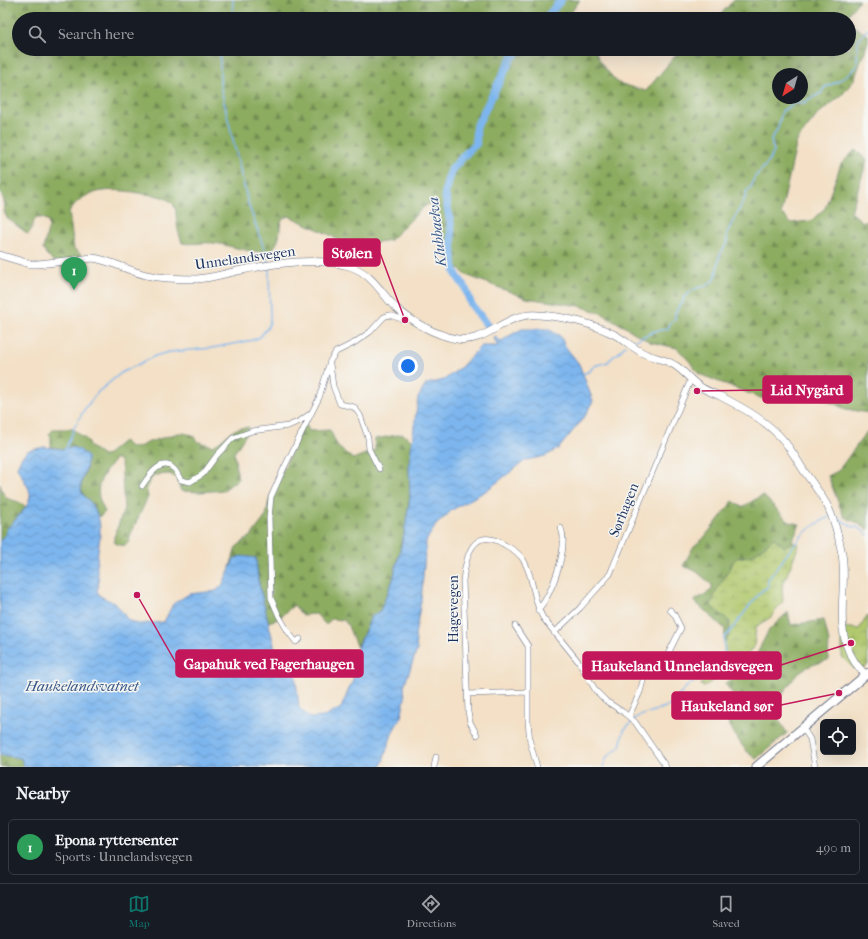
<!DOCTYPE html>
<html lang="en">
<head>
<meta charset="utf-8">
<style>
  :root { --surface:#171b24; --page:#242831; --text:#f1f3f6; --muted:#9ea1a6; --line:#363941; --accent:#0f766e }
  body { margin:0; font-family:"IM FELL French Canon",serif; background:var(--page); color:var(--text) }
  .controls { position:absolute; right:12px; bottom:12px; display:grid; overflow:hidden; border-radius:6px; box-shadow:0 4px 16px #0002 }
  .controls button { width:36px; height:36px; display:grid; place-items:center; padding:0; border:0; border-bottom:1px solid var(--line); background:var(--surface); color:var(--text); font:20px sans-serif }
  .compass { position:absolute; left:772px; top:68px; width:36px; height:36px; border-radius:50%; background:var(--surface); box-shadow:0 4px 16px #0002; rotate:217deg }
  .you { position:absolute; left:408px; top:366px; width:14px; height:14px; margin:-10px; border:3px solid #fff; border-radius:50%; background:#1a73e8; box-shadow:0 0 0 6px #1a73e833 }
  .badge { display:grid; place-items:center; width:26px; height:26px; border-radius:50%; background:var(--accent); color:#fff; font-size:13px; font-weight:700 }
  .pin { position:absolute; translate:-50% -33px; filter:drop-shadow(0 1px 2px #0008) }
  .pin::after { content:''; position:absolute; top:21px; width:14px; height:12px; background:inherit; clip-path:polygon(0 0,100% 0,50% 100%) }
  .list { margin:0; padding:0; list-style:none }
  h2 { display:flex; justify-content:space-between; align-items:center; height:52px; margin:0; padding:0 16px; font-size:17px }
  h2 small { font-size:13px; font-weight:400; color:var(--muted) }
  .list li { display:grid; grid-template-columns:26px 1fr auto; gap:12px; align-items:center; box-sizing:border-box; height:56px; margin:0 8px 8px; padding:0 8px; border:1px solid var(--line); border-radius:6px }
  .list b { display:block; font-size:15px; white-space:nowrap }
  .list p { margin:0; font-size:13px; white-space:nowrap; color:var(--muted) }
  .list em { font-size:13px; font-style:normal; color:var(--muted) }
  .icon { flex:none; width:22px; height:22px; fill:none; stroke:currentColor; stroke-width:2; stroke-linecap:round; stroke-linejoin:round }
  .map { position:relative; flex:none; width:868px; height:767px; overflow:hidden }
  .search { position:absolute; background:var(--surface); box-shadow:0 4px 16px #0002; left:12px; right:12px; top:12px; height:44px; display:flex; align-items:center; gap:10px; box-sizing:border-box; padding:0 14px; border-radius:22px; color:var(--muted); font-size:15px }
  .sheet { height:116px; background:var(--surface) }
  nav { display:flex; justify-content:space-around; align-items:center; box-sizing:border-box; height:56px; border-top:1px solid var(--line); background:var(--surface); font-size:11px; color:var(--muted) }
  nav a { display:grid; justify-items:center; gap:2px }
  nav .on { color:var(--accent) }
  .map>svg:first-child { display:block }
</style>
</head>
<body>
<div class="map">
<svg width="868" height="767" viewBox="0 0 868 767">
  <defs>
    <pattern id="forest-firs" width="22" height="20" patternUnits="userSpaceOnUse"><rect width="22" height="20" fill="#8cac60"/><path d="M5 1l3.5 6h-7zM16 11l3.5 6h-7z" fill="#728c52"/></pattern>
    <pattern id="wetland-marsh" width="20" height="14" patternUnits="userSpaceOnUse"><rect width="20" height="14" fill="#b0c76c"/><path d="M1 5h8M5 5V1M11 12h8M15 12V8" fill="none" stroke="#97ab60"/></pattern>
    <pattern id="water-waves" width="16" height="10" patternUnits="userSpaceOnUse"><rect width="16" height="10" fill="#7db6ee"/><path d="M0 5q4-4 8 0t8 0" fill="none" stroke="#6694c4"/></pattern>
  </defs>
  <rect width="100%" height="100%" fill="#f6f6f2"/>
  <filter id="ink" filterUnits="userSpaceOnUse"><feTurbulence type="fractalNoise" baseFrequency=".025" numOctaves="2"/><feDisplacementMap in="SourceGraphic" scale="8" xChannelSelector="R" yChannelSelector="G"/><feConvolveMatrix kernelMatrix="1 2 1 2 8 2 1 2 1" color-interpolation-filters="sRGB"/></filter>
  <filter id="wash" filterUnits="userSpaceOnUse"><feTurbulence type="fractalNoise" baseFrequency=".012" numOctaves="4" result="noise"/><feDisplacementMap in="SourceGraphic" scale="16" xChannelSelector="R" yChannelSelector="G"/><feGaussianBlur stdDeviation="0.9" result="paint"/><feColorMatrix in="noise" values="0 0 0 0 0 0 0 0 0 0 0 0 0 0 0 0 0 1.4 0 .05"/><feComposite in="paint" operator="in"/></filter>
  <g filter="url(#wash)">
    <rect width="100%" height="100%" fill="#f3e0c6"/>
    <path fill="url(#forest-firs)" stroke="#546e5f" fill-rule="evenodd" d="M0 0H580L570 14 576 19H19V49H594L603 66 618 83 646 91 675 56 683 49H849V24L868 35V42L854 80 842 95 818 114 797 141 781 213 791 223 811 221 825 208 841 164 855 150 867 160 851 212 863 222 868 221V413L846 409 813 395 787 393 766 400 699 374 690 362 677 348 650 342 603 314 580 306 526 298 466 275 445 256 440 232 431 203 424 207 390 240 378 242 367 253 359 254 332 236 289 216C278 218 281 228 279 237 278 242 275 246 271 251 251 255 232 245 213 243 202 242 192 245 182 243 180 237 178 231 177 225 176 219 177 209 173 204 167 196 153 195 144 194 118 189 85 185 69 212L74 249 86 258 62 269 46 254 43 249 49 226 48 221 43 218H36C32 223 33 229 28 234L7 218 4 212V200L0 192ZM778 74H802V98H778Z
      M734 0H859L845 19H716Z
      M305 422 309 431 330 430 338 447 353 459 375 450V439L403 434 412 441 409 464 410 498 404 534 393 580 380 611 371 617 357 648 348 626 344 620 331 619 326 625 316 614 302 615 294 605 278 619 268 622 258 580 256 558 234 559 230 567 236 547 251 536 266 516 269 500Z
      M249 427 247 433 234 453 238 479 224 490 200 492 181 491 176 478 170 474 154 475 148 484 146 488 148 497 131 533 129 542C125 547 119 546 114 542V537L124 509 121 462 116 458C107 470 96 481 99 497 100 502 103 507 105 512L102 515 98 517C89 493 72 498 87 468L72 447 62 449 51 447V436L49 434 54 429H73L88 441 89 446 103 456H105L123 441 132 448H134L141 446 149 442 178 433H183L193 435C197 445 204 442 212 446 221 443 226 435 233 431 238 427 244 428 249 427Z
      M868 430V530L856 522 844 517 828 476 838 471Z
      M0 484C6 507 11 494 26 507L6 530V534L0 541Z
      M763 495 789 522 800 524 792 542 784 547 774 538 752 556 736 559 715 593C724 610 737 625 724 643L725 629 694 601 712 590V585L697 572 683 566 694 546 703 539 733 501 742 507Z
      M788 612 791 625 824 620 829 642 828 660C820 663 809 665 802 670 791 679 779 699 774 712L787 733 756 759C743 751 735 734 727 721L736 708 737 700 725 683 750 666 769 630Z
      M3 754 21 758 24 767H0V755Z"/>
    <path fill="url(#wetland-marsh)" stroke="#667b65" d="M774 538 784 547 792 542 799 545 782 587 783 601 771 617 756 627 754 646 739 665 703 687 701 684 720 669 724 656V643L729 636 730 622 711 606 715 593 736 558 752 556Z
      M868 615V665L857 671 842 657V627L859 629Z"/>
    <path fill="url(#water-waves)" stroke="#4c72a6" d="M522 329H548L560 336 565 346 579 364 593 401 585 416 559 448 546 456 526 460 487 490 452 510 436 525 426 541 421 601 415 635 417 650 404 686 405 698 401 717 393 731 381 767H24L21 758 0 755V541L6 534V530C14 520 32 506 30 493 28 484 20 475 17 467L21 458 27 451 44 447 62 449 72 447 80 450 87 456C89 468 80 477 81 489 81 495 86 497 89 501 92 504 95 510 97 514 104 529 97 548 97 564 96 575 101 578 97 591L100 596 116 604 128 620 138 624 164 622 173 604 189 594 216 591 222 586 234 559 241 556 256 558 258 580 274 645V652L295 670 299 708 310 718 324 717 341 708 354 677 357 650 371 617 380 611 393 580 404 534 410 498 409 464 418 398 426 384 444 380 461 367 481 346H498L493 337 494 336 499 340 502 341 509 336Z"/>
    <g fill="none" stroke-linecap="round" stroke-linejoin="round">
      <path stroke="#7db6ee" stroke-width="1.5" d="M232 19 233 0
        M222 49 220 54V85L248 203 265 251 268 264
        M631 342 655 331 668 329 670 323 675 319V314L680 304 684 301 683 298C690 292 697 286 706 286L715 279 720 254 723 250 727 242V233L747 194 746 192 751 187 754 178 766 165 774 152 771 140 778 128 782 111 796 102 803 103 821 93 825 87 837 82 852 71 857 65 858 40 868 29
        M583 374 590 371 594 366 608 362C614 355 620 352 626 345
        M66 448 75 426 84 410 98 392 121 373 155 356 169 352 212 348 253 340 260 337 268 327 270 321 269 267
        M835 516 851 526 859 528 868 535
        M603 767 607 757 620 746 624 730 637 717 671 705 689 684 712 675 725 658 724 637 728 634 761 591 768 587V580L790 550 805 532 818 523 829 517"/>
      <path stroke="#7db6ee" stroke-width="8" d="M545 19 561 0
        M490 329 471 304 465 287 457 276 453 266 451 226 445 194 448 179 452 169 469 150 476 144V127L511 59 520 49"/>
    </g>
  </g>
  <g filter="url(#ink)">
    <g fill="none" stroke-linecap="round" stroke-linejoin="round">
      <defs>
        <path id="street" d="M330 364 333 386 340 404 354 407 360 415 368 438 369 449 379 469
          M142 486C148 477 161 456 174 469 177 472 179 477 181 480L190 482 203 474 217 455 233 438 252 431 288 426 300 421 311 413
          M538 610C552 594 569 548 561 528
          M515 626 528 646V721L530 742 537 767
          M554 633 580 608 610 574 691 379
          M300 639 296 642 289 633 279 616 271 598 269 518 271 497 284 468 319 398 330 361 336 352 354 343 370 332 384 317 389 315 402 319 406 316
          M467 694 527 692
          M629 716 640 692 644 677 663 664 681 628 674 614 670 610
          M803 728 810 739 815 767
          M477 735 470 722 468 712 463 581C466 555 473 525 505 545 514 550 521 554 525 563 534 580 533 601 543 618L578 661 596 691 606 701 623 712 635 722 666 767
          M434 767 436 757"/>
        <path id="secondary" d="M0 255 30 264H38L93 258C110 260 128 271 146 275 160 278 183 279 197 279 213 278 227 273 242 270 276 263 315 257 349 266 370 272 380 291 394 306 410 321 435 335 457 339 479 343 494 327 513 319 521 316 530 314 538 315 563 316 595 324 617 336 626 341 633 348 643 353 653 358 666 359 676 366 684 371 690 380 699 386 706 391 714 393 722 397 745 409 767 421 784 441 791 450 798 461 804 471 812 482 820 493 827 505 834 519 839 538 842 554 848 589 833 627 853 659 856 665 861 670 866 675"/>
        <path id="primary" d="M756 767 868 673"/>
      </defs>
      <use href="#street" stroke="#676d82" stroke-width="6"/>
      <use href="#secondary" stroke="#676d82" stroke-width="8"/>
      <use href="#primary" stroke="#676d82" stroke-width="10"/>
      <use href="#street" stroke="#fff" stroke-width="5"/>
      <use href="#secondary" stroke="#fff" stroke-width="7"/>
      <use href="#primary" stroke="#fff" stroke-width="8"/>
    </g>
  </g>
  <g text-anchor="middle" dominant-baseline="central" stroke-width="3" stroke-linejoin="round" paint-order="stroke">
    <g font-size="14" fill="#1b2f5e" stroke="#f6f6f2">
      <text transform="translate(245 258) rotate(-8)">Unnelandsvegen</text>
      <text transform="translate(624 510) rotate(-68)">Sørhagen</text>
      <text transform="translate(453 609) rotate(-90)">Hagevegen</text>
    </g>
    <g font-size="15" font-style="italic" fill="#385889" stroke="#f6f6f2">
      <text transform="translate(437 232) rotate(-97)">Klubbaelva</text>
      <text x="82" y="686">Haukelandsvatnet</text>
    </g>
  </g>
  <path fill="none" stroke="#c2185b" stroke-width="1.5" d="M405 320L380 253M697 391L763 390M137 595L176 663M851 643L781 665M839 693L781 705"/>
  <g fill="#c2185b" stroke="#f6f6f2" stroke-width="1.5">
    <circle cx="405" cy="320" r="4"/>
    <circle cx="697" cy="391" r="4"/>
    <circle cx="137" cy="595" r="4"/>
    <circle cx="851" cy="643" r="4"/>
    <circle cx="839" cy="693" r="4"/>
  </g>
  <g fill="#c2185b" stroke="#c2185b" stroke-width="1.5">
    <rect x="324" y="239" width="56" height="27" rx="4"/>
    <rect x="763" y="376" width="89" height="27" rx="4"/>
    <rect x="176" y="650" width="187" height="27" rx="4"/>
    <rect x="583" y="652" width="198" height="27" rx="4"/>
    <rect x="672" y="692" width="109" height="27" rx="4"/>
  </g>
  <g font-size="15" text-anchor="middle" font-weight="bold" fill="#fff">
    <text x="352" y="258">Stølen</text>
    <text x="807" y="395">Lid Nygård</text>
    <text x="269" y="669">Gapahuk ved Fagerhaugen</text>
    <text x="682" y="671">Haukeland Unnelandsvegen</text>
    <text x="727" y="711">Haukeland sør</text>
  </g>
</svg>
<div class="controls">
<button><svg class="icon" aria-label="locate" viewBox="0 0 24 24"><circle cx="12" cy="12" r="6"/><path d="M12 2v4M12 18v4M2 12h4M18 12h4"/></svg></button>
</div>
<svg class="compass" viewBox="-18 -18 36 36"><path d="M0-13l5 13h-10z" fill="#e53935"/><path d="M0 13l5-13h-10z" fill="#9ea1a6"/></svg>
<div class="you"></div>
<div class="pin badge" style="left:74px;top:290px;background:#2e9e5b">1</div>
<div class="search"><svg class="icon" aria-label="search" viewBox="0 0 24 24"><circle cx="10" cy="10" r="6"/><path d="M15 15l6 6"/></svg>Search here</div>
</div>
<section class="sheet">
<h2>Nearby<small></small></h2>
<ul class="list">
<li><span class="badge" style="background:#2e9e5b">1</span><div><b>Epona ryttersenter</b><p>Sports · Unnelandsvegen</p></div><em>490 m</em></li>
</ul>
</section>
<nav>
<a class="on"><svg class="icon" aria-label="map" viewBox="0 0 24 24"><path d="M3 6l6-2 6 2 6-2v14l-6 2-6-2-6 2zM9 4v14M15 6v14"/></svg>Map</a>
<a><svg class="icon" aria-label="directions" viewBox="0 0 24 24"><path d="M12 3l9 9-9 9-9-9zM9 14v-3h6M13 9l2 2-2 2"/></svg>Directions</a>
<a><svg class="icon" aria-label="saved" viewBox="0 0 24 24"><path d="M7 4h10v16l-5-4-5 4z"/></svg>Saved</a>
</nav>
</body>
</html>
